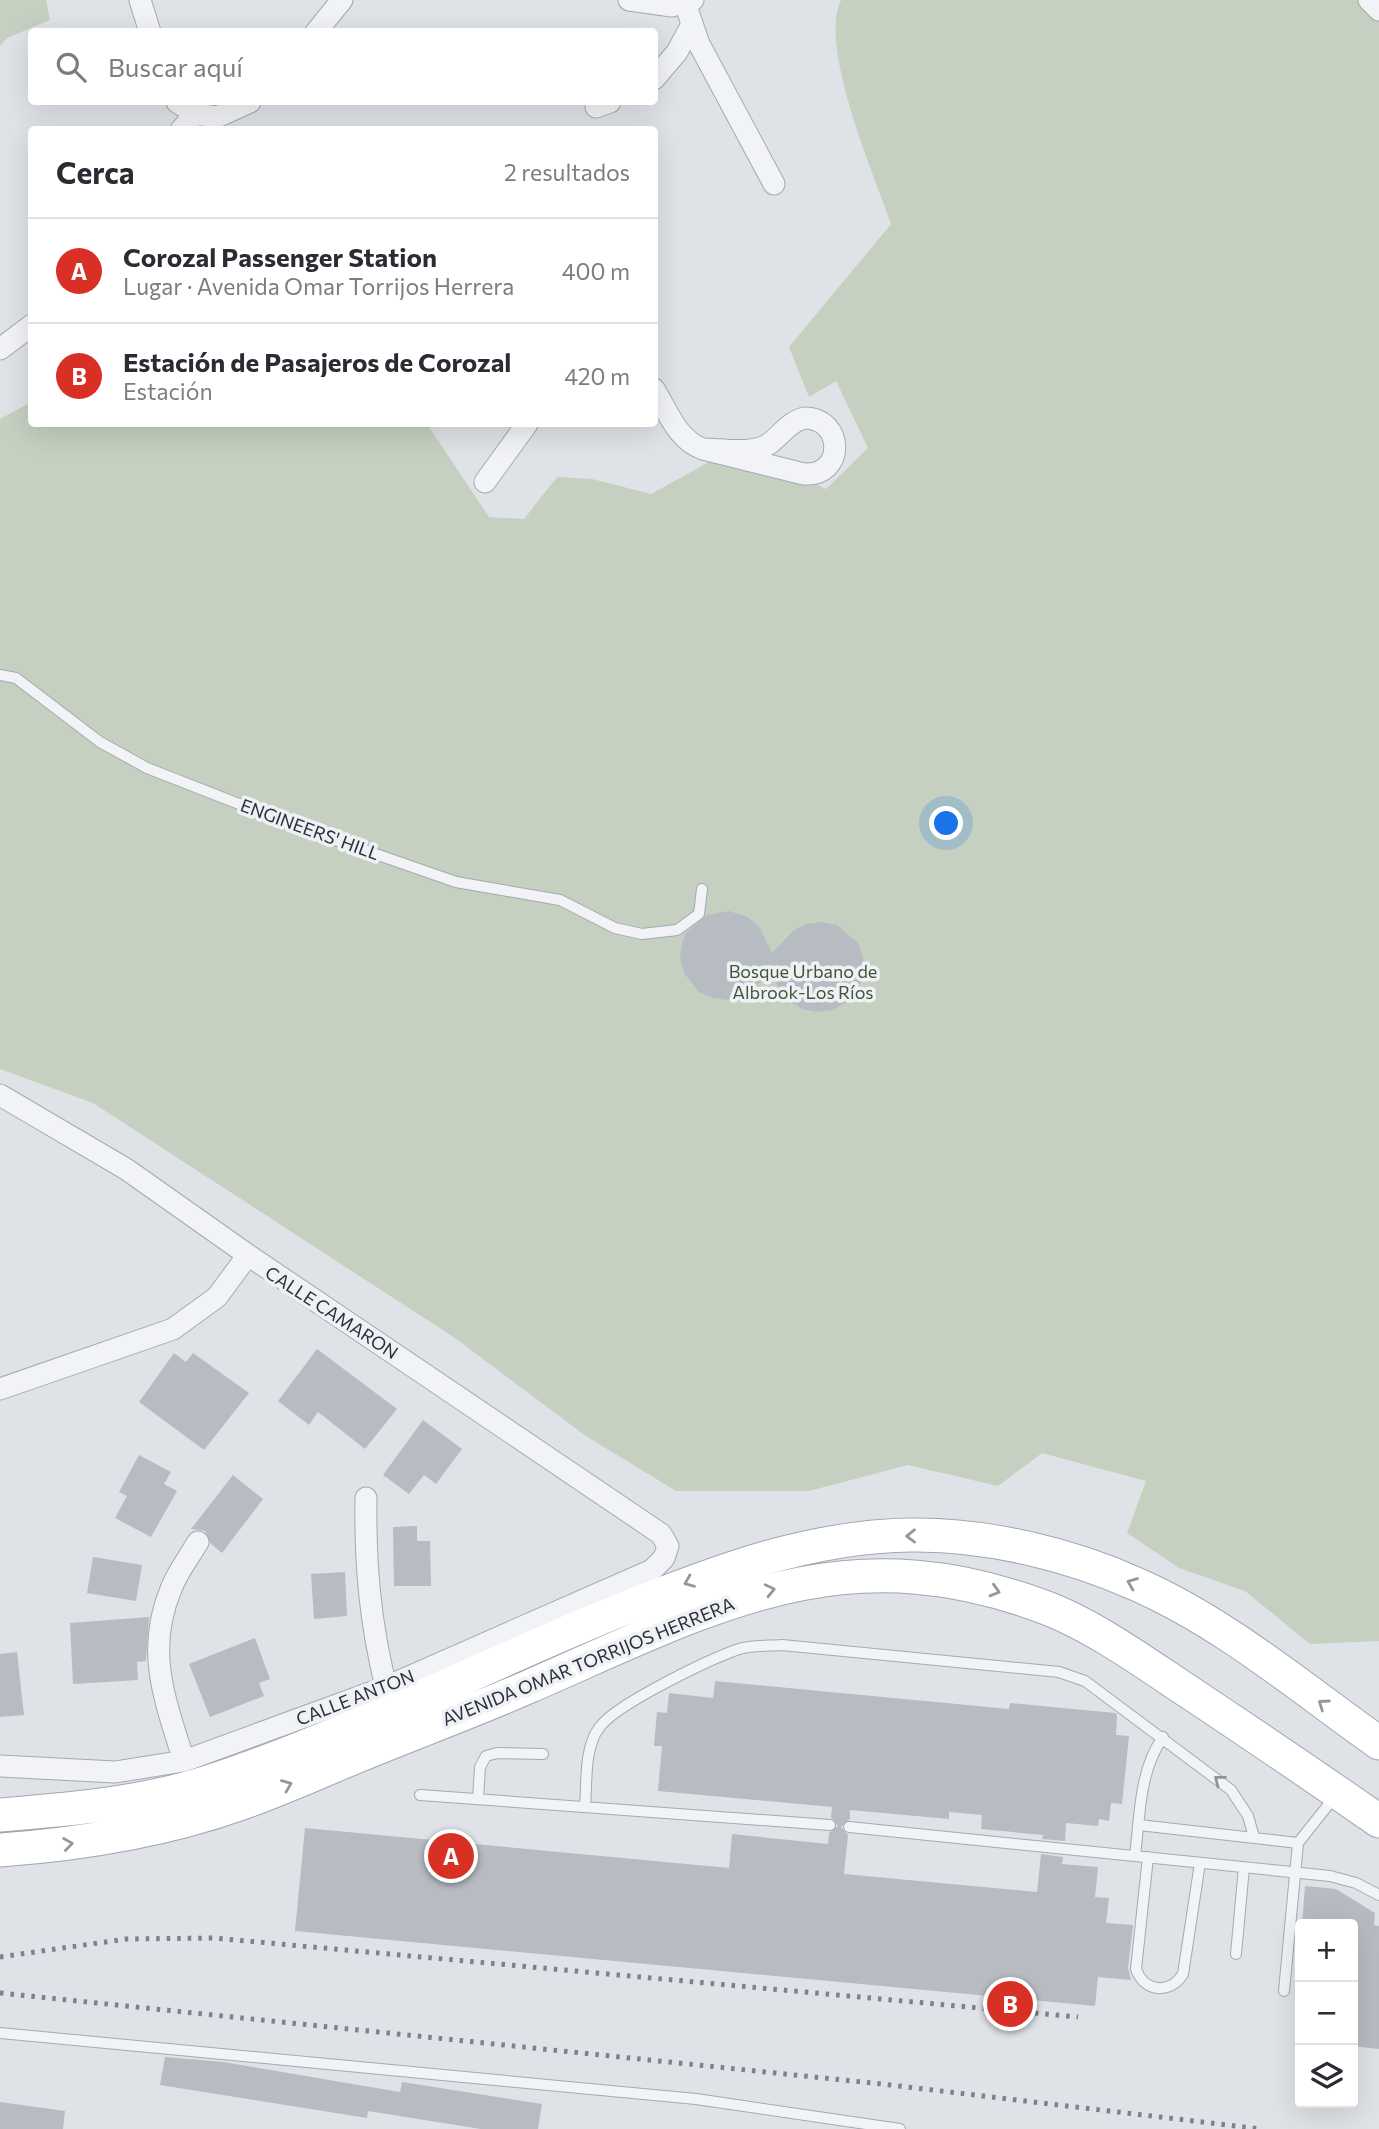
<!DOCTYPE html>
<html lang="es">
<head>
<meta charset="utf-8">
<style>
  :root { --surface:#fff; --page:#f2f2f3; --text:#2b2b33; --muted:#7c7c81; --line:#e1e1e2; --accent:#d93025 }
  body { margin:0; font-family:Commissioner,sans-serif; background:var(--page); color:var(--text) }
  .controls { position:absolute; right:21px; bottom:21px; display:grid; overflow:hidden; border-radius:7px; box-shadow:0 7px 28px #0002 }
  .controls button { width:63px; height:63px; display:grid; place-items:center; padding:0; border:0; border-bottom:2px solid var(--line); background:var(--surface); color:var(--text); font:35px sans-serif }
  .you { position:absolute; left:947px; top:824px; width:24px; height:24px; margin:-18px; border:5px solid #fff; border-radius:50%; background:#1a73e8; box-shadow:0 0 0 10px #1a73e833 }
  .badge { display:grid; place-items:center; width:46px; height:46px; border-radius:50%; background:var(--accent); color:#fff; font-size:23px; font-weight:700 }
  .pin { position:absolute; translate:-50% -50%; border:4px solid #fff; box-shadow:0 2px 7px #0006 }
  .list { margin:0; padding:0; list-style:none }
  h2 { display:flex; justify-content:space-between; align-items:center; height:91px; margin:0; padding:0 28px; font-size:30px }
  h2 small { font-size:23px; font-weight:400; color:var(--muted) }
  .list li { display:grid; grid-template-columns:46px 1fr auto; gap:21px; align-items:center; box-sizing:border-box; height:105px; padding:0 28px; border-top:2px solid var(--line) }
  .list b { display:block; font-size:26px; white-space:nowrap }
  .list p { margin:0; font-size:23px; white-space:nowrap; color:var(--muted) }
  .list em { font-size:23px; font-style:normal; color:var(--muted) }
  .icon { flex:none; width:38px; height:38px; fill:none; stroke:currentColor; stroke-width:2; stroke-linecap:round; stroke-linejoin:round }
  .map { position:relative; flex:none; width:1379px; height:2129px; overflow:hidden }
  .search { position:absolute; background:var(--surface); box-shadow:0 7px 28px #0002; left:28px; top:28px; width:630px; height:77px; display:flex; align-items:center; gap:18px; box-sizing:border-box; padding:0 24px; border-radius:7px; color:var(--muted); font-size:26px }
  .panel { position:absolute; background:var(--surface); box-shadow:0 7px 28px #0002; left:28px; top:126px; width:630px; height:301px; border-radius:7px }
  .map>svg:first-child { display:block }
</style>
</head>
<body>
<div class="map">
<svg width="1379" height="2129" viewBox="0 0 1379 2129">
  <rect width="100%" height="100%" fill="#dfe2e7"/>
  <path fill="#c5d0c1" d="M0 0H46L50 20 7 38 0 46Z
    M841 0H1379V1641L1310 1644 1245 1591 1179 1568 1127 1533 1146 1481 1042 1453 998 1486 908 1465 809 1491H676L586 1436 455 1338 93 1103 0 1069V419L31 402 32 424H427L489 517 524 519 557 477 592 479 651 494 725 453 784 468 826 489 868 448 836 381 809 397 789 347 891 224C874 174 818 46 841 0Z"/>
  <path fill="#b7bcc3" d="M729 911 748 917 760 928 772 953 793 931 806 924 821 922 837 925 858 943 863 957 864 973 857 992 846 1003 832 1010 817 1012 802 1009 787 999 770 974 747 993 728 1000 713 998 699 992 684 973 680 958 682 943 686 933 707 915Z
    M317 1349 397 1409 365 1449 318 1412 309 1425 278 1401Z
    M174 1353 186 1362 193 1353 249 1393 204 1450 139 1402Z
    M423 1420 462 1449 436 1484 424 1475 409 1494 383 1475Z
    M139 1455 171 1472 164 1484 177 1491 151 1537 115 1518 127 1496 119 1492Z
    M233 1475 263 1499 222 1553 211 1544 205 1531 191 1529Z
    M417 1526V1541H430L431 1586H394L393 1527Z
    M93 1557 142 1565 136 1601 87 1593Z
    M345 1572 347 1616 314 1619 311 1574Z
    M149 1617 146 1661 137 1662 138 1680 73 1684 70 1623Z
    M255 1638 270 1679 259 1683 264 1696 210 1717 189 1664Z
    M17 1652 24 1715 0 1717V1654Z
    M715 1681 1009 1709 1010 1703 1115 1713 1117 1715 1116 1735 1129 1736 1122 1804 1111 1803 1109 1821 1099 1819 1098 1826 1066 1823 1065 1841 1042 1839 1043 1835 981 1829 982 1815 949 1812V1819L850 1810V1819L841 1827 848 1835 844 1874 1037 1892 1041 1854 1063 1857 1062 1864 1098 1867 1095 1897 1109 1898 1106 1923 1133 1925 1128 1968 1131 1980 1098 1977 1095 2006 295 1931 305 1828 729 1868 732 1834 828 1844 829 1833 838 1826 831 1817 832 1807 658 1791 662 1746H654L657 1712 667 1713 669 1693 713 1698Z
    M1305 1886 1336 1889 1375 1913 1374 1925 1379 1926V2049L1353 2046V1924H1302Z
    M165 2057 223 2062 400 2092 402 2082 542 2104 538 2129H481L368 2111 367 2118 160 2085Z
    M0 2102 65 2111 63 2129H0Z"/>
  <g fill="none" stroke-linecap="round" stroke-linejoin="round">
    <defs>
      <path id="service" d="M0 675 16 678 100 742 147 768 298 827 456 882 560 900 615 928 642 934 677 930 699 914 702 889
        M420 1795 830 1825
        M478 1799 480 1767 486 1756 497 1753 543 1754
        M585 1807C587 1783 584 1748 599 1728 614 1705 710 1659 739 1649 752 1645 768 1646 782 1645L1059 1672 1085 1681 1231 1790 1248 1816 1254 1837
        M1139 1825 1298 1843
        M849 1827 1330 1876 1356 1883 1379 1895
        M1135 1856C1140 1816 1139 1771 1163 1737
        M1148 1857 1136 1969C1144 1992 1170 1995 1183 1974L1200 1863
        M1236 1954 1244 1867
        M1284 1991 1298 1843 1336 1795
        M0 2033 696 2099 900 2129"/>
      <path id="minor" d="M140 0 150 32
        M629 0 672 6 693 0
        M1369 0 1379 10
        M685 3 699 44 774 184
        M316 32 342 0
        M654 79 677 52 691 26
        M177 102 195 114
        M596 107 610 102
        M181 130 195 114 217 117 250 102
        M0 349 32 325
        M654 389C667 410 677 440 703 449
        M804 418C845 418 845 477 804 474L703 449C721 449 753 455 769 444 781 435 789 422 804 418Z
        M485 482 527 424
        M0 1095 126 1169 248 1255 661 1534 668 1546 664 1558 652 1570 386 1687 184 1761 115 1772 0 1766
        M0 1389 173 1329 217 1297 248 1255
        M366 1498C365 1565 370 1622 386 1687
        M184 1761C165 1700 145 1651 171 1589 177 1573 189 1557 198 1542"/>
      <path id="primary" d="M0 1815C75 1809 148 1803 220 1778 356 1732 485 1665 618 1611 713 1573 808 1536 912 1535 986 1534 1069 1554 1136 1584 1225 1623 1301 1688 1379 1743
        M0 1850C83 1844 164 1831 242 1803 282 1789 321 1771 360 1755 416 1732 473 1711 528 1687 710 1608 841 1531 1044 1607 1093 1625 1148 1665 1192 1694 1255 1736 1317 1778 1379 1821"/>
    </defs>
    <use href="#service" stroke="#a5a9b1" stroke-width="12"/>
    <use href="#minor" stroke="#a5a9b1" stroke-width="23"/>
    <use href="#primary" stroke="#a0a7b2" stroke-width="35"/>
    <use href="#service" stroke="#f2f3f6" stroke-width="10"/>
    <use href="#minor" stroke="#f2f3f6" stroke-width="21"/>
    <use href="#primary" stroke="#fff" stroke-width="33"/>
    <path stroke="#7a828f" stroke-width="5" stroke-dasharray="3.5 7" stroke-linecap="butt" d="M0 1957 126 1939 214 1938 1078 2017
      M0 1993 882 2084 1261 2129"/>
  </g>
  <defs><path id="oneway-chevron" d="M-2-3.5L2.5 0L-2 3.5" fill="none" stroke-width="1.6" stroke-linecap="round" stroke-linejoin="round" transform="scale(1.75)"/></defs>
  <g stroke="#94989e">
    <use href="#oneway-chevron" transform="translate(911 1536) rotate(179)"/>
    <use href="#oneway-chevron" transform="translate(689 1582) rotate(158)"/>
    <use href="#oneway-chevron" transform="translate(1132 1583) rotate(-158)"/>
    <use href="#oneway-chevron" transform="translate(770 1590) rotate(-13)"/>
    <use href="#oneway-chevron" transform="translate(995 1591) rotate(17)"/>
    <use href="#oneway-chevron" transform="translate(1323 1704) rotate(-145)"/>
    <use href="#oneway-chevron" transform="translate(287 1785) rotate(-22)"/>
    <use href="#oneway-chevron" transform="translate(68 1844) rotate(-8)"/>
  </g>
  <use stroke="#8e929a" href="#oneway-chevron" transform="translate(1219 1780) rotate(-142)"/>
  <g text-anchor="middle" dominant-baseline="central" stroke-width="7" stroke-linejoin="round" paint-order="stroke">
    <g font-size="18" fill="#2a313d" stroke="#eff1f5">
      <text transform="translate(310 829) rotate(20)">ENGINEERS' HILL</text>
      <text transform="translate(332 1312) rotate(33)">CALLE CAMARON</text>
      <text transform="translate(588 1661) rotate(-22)">AVENIDA OMAR TORRIJOS HERRERA</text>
      <text transform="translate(355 1697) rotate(-21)">CALLE ANTON</text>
    </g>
    <g font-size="18" fill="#3e5738" stroke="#eff1f5">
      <text x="803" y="971">Bosque Urbano de<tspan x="803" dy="21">Albrook-Los Ríos</tspan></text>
    </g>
  </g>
</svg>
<div class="controls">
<button>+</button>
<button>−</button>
<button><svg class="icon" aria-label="layers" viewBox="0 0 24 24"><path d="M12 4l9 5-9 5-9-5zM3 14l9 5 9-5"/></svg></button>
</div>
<div class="you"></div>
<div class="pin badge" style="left:451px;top:1856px">A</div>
<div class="pin badge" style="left:1010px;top:2004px">B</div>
<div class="search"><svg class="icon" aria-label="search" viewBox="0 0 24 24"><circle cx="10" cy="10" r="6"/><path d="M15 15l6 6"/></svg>Buscar aquí</div>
<section class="panel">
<h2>Cerca<small>2 resultados</small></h2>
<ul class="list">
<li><span class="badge">A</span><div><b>Corozal Passenger Station</b><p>Lugar · Avenida Omar Torrijos Herrera</p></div><em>400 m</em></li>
<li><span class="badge">B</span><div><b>Estación de Pasajeros de Corozal</b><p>Estación</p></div><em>420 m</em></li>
</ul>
</section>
</div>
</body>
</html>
